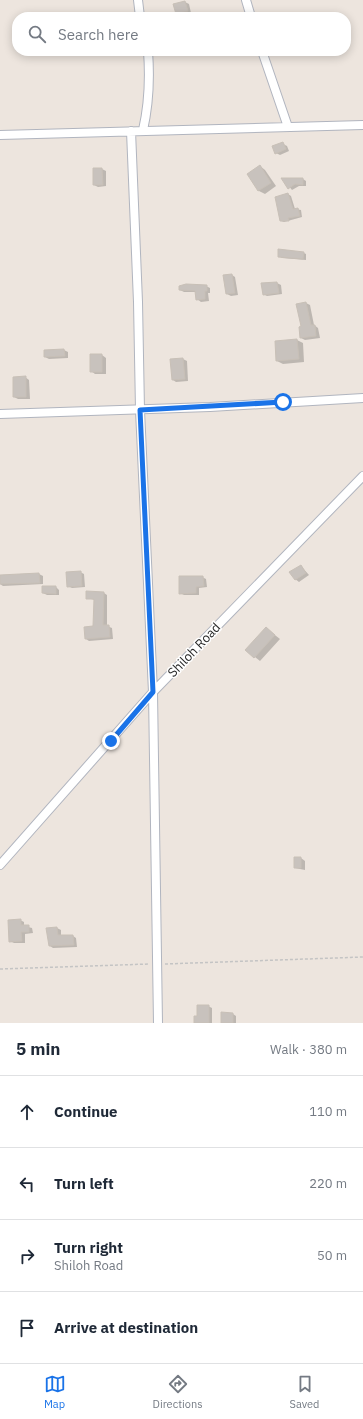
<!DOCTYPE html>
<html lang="en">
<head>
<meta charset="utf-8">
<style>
  :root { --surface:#fff; --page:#f2f2f3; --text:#1f2937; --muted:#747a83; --line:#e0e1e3; --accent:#1a73e8 }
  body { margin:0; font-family:"IBM Plex Sans",sans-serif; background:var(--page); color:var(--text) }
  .stop { position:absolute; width:12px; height:12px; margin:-9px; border:3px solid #1a73e8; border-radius:50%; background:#fff }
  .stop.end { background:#1a73e8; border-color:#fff; box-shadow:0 1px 4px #0008 }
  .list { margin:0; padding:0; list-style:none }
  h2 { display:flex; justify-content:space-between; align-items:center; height:52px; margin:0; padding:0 16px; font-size:17px }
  h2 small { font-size:13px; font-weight:400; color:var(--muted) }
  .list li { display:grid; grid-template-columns:26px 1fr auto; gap:12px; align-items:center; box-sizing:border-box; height:72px; padding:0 16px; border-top:1px solid var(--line) }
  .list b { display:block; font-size:15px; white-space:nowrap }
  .list p { margin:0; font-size:13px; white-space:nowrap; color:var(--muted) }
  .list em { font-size:13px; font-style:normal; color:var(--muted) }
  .icon { flex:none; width:22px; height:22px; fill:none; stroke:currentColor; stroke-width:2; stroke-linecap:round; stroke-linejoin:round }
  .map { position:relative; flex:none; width:363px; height:1023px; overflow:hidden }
  .search { position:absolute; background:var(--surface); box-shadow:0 2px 10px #0003; left:12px; right:12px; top:12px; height:44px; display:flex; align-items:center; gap:10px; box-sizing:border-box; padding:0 14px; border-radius:16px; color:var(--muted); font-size:15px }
  .sheet { height:340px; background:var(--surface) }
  nav { display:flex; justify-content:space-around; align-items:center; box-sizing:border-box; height:56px; border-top:1px solid var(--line); background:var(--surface); font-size:11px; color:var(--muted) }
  nav a { display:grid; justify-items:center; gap:2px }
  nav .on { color:var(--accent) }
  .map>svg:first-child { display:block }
</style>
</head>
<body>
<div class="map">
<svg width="363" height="1023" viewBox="0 0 363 1023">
  <rect width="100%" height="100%" fill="#ede5de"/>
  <path fill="#0003" d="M185 2 189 4 191 13 181 16 177 14Z
    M283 144 287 146 289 151 280 155 276 153Z
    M260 166 265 170 276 186 265 194 259 191 248 174Z
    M102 169 106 171V186L98 187 94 185Z
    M283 179H303L306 181V186H299L292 190Z
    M288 194 291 196 295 209 301 210 302 217 284 222 281 221Z
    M279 250 304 253 306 254V260L282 258 279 256Z
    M232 275 235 277 238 295 231 296 227 294Z
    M277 283 281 285 282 294 267 296 263 294 262 284Z
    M204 285 210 288V293H208L209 301 201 302 197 299 196 292H184L180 290V287Z
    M306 303 310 305 314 325 318 328 320 338 305 340 301 338Z
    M297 340 303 343 304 362 283 364 277 361Z
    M64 350 68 352V358L49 359 45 357Z
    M91 355H102L106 358V374H95L91 371Z
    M183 359 187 361 188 381 176 382 173 380 171 360Z
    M25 377 29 380 30 399H18L14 397Z
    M301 566 309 575 299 582 295 579Z
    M80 572 84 574 85 587 72 588 68 586Z
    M39 574 43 576V584L3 586 0 584V576Z
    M202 577 206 579 207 587 199 588V595H184L180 593Z
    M56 587 59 590V595H47L43 593Z
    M104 593 107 595V626L112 628 113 639 89 641 86 639 94 627 95 600 87 598Z
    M266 628 280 639 260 661 246 650Z
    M301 858 305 861V870L295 868Z
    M20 920 24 922V926L32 928 33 933 25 934V943H14L10 941Z
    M57 928 61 930V936H73L76 938 77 947 53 948 50 946Z
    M208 1006 212 1008V1023H195Z
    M233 1014 236 1016V1023H222Z"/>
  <path fill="#c8c2bd" stroke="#c8c0b7" d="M185 1 188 11 176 14 173 4Z
    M283 142 286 149 275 154 272 146Z
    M260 165 271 183 258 191 247 174Z
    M93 168H102L103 185H93Z
    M281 178H303V185L295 184 288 189Z
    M288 193 293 209 298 208 300 216 288 218 289 221H280L275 197Z
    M278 249 304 252 303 259 278 257Z
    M232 274 235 293 226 294 223 275Z
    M277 282 279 293 263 295 261 283Z
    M186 284 207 285V291H205V299L196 300 195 291 179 290V286Z
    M306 302 311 325H315L316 336 300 338 299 327 301 326 296 304Z
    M297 339 299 359 276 361 275 341Z
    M64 349 65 356 44 357V350Z
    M90 354H102V372H90Z
    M183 358 185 379 172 380 170 359Z
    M26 376V397H13V377Z
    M301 565 306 573 295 580 289 572Z
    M81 571 82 586 67 587 66 572Z
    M39 573 40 583 0 584V575Z
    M179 576H203L204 586 196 587V593L179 594Z
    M42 586H56V594L42 593Z
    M86 591 104 592 103 625H109L110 637 85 639 84 627 93 626 94 599H86Z
    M266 627 275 635 254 658 245 650Z
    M294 857H301V868H294Z
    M21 919V925H29V932H21L22 941 9 942 8 920Z
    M57 927 58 935H73L74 945 49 946 46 928Z
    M197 1005H209V1023H194V1016H197Z
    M221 1012 233 1013V1023H221Z"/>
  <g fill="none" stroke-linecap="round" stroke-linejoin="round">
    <defs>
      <path id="street" d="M138 0 140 17
        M246 0 251 17
        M262 51 288 127
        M143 130C149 104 150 78 148 51
        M131 131 138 302 140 410 153 692 158 1023
        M0 135 363 125
        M0 414 210 407 363 398
        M0 865 153 692 363 476"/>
    </defs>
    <use href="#street" stroke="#b1b5bf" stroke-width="10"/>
    <path stroke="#c4c4c4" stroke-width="1.5" stroke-dasharray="3 2" stroke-linecap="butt" d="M165 964 363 957
      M0 969 149 964"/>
    <use href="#street" stroke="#fff" stroke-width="8"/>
  </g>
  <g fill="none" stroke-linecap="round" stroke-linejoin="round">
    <path stroke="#1a73e8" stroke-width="5" d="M111 741 153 692 140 410 283 402"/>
  </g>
  <g text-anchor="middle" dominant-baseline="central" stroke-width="3" stroke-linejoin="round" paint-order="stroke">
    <g font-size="13" fill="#2b2b2b" stroke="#fff">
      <text transform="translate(194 650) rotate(-46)">Shiloh Road</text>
    </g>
  </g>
</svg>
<div class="stop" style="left:283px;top:402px"></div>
<div class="stop end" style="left:111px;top:741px"></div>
<div class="search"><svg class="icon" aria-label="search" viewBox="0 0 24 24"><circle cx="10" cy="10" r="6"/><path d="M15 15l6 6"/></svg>Search here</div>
</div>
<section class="sheet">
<h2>5 min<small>Walk · 380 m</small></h2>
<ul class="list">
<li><svg class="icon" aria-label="ahead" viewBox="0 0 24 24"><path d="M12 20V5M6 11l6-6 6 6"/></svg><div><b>Continue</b></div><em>110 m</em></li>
<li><svg class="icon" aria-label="left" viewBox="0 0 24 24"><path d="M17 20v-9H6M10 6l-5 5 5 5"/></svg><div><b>Turn left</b></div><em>220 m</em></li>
<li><svg class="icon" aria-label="right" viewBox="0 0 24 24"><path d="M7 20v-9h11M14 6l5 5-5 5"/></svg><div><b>Turn right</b><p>Shiloh Road</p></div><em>50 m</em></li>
<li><svg class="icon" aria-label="arrive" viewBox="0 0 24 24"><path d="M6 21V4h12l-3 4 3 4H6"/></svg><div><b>Arrive at destination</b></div></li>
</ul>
</section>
<nav>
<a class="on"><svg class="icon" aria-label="map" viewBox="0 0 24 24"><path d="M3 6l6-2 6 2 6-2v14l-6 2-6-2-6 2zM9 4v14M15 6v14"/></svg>Map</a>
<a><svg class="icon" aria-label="directions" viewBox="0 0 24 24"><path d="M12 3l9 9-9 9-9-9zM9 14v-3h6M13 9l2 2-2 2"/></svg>Directions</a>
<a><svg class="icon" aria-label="saved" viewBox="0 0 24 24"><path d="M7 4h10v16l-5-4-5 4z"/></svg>Saved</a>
</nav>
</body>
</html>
